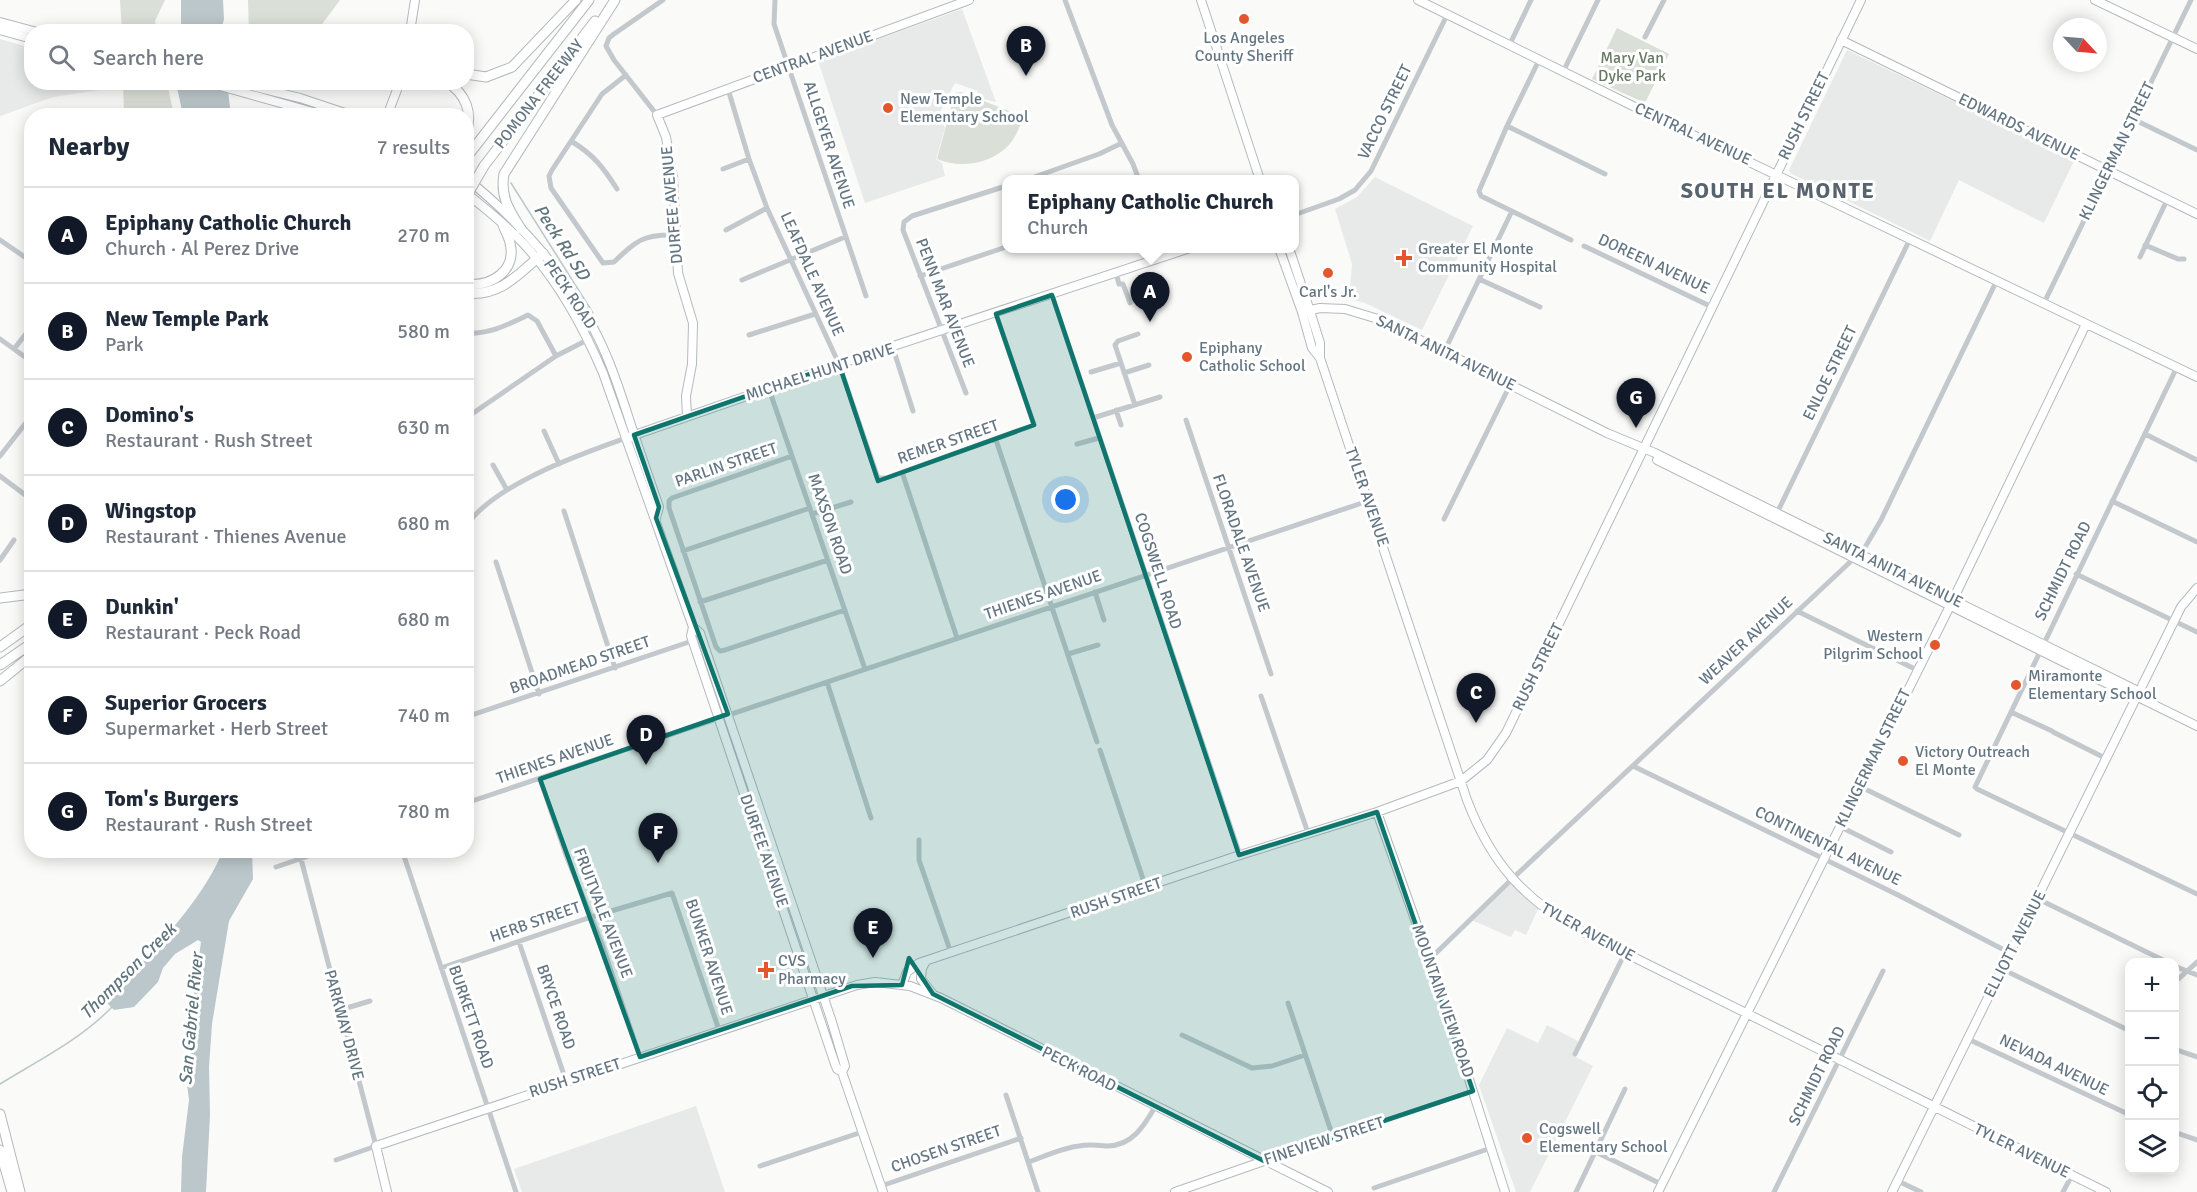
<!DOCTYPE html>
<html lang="en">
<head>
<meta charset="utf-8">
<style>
  :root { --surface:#fff; --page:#f6f6f7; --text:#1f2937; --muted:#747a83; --line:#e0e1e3; --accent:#111827 }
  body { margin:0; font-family:Signika,sans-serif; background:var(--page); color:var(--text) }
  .controls { position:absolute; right:18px; bottom:18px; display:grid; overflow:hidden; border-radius:12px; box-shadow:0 3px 15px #0003 }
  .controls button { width:54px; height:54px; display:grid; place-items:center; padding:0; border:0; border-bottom:2px solid var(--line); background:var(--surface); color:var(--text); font:30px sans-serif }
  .compass { position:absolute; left:2053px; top:18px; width:54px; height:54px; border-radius:50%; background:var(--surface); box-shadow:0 3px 15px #0003; rotate:116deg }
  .you { position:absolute; left:1066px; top:500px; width:21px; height:21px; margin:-15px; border:4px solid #fff; border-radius:50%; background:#1a73e8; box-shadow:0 0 0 9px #1a73e833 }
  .badge { display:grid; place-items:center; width:39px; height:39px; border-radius:50%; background:var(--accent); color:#fff; font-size:20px; font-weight:700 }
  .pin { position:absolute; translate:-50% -50px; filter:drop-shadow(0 2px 3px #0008) }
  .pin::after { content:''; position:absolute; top:32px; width:21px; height:18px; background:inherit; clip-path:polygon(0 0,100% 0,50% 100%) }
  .popup { position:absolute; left:1002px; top:175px; width:297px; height:78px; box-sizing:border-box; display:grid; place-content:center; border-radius:12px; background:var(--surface); filter:drop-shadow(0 2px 4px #0005); font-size:20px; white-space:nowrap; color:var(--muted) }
  .popup b { font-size:22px; color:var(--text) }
  .popup::after { content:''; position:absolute; left:50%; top:100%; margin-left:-12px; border:12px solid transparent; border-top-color:var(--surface) }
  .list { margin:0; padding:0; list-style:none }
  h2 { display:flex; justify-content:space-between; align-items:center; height:78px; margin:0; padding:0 24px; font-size:26px }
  h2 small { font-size:20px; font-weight:400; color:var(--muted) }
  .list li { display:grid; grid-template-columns:39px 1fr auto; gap:18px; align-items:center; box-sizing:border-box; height:96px; padding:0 24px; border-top:2px solid var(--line) }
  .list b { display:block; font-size:22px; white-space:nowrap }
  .list p { margin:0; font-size:20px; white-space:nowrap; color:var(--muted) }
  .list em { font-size:20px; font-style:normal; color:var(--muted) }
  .icon { flex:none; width:33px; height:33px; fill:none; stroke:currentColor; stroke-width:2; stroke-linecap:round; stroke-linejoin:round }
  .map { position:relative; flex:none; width:2197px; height:1192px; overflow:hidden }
  .search { position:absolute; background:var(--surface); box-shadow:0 3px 15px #0003; left:24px; top:24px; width:450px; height:66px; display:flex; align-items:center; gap:15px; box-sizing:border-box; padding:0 21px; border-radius:24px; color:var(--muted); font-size:22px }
  .panel { position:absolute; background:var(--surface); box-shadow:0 3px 15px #0003; left:24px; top:108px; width:450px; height:750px; border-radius:24px }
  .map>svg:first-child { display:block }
</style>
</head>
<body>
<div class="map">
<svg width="2197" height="1192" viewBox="0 0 2197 1192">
  <rect width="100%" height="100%" fill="#fafaf8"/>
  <path fill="#e8e9e9" d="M962 9 996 102 975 97 978 91 955 83 939 114 945 128 936 159 942 163 945 176 865 203 818 61Z
    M0 39 31 48 32 82 100 83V90L53 97 0 116Z
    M1847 50 2075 159 2044 223 1959 180 1930 241 1790 173 1789 170Z
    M1375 177 1473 226 1422 330 1365 303 1349 299 1352 264 1335 209 1357 197Z
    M1511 881 1539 907 1526 935 1515 930 1511 937 1471 920Z
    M1547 1025 1580 1042 1574 1056 1593 1066 1530 1192H1516L1479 1085 1507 1028 1538 1043Z
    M696 1106 725 1192H522L514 1169Z"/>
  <path fill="#dadfd7" d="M120 0H165L155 21 157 31H122Z
    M248 0H340L317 31 249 32Z
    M1617 28 1669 54 1645 103 1592 79Z
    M123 83H167L174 115H124Z
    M961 92 1024 117C1019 127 1016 138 1008 146 990 164 960 169 937 159L955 93Z"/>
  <path fill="#bbc7cb" d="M181 0H223L224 19 221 31H181Z
    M176 83H227L231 115H183Z
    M223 851H252L253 879 229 921 212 1024 209 1067 210 1115 206 1192H181L182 1157 189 1100 186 1076 190 1021 201 942 198 940 175 954 163 968 158 982 134 1007 114 1010 106 1002C148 954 198 909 223 851Z"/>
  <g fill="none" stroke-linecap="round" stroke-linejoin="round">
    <path stroke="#bbc7cb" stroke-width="1.5" d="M511 183 593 313
      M0 1084C39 1060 80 1040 112 1007"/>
    <defs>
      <path id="secondary" d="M1418 0 1641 110 2197 377
        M2095 0 2197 49
        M0 22 37 32
        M0 30 32 39
        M410 32 415 0
        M1841 40 2197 214
        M206 82 327 116
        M235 82 300 98 354 116
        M387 116 400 82
        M466 178C519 221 567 274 597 335 613 367 623 401 634 434 642 458 651 483 659 507L656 518
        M466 193C485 208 505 224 522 242 557 279 583 326 603 373L693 627 700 633 708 657 831 1019 845 1066 842 1072
        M1310 311 1320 343V358L1467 800C1491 863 1524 900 1583 932L2106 1192
        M1302 312 1312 348 1320 358
        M687 416 686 396 692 364 693 323 678 273 673 177 666 137 657 115 969 0
        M626 438 839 364 1190 248
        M693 627 691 636 835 1064 837 1069 842 1072 883 1192
        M1377 812 1446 1007 1505 1192
        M926 961 922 968 921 979 932 993
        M902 985 907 972 919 963 1237 856 1377 812 1461 781 1487 760 1506 733 1861 0
        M387 1192 376 1146 857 985 875 982 910 986 941 998 1328 1192
        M1175 1192 1264 1161
        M1658 1192 1950 606 2086 324
        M1892 1192 2181 607 2197 588"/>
      <path id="primary" d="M1201 0 1260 180
        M1279 248 1302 312 1320 308 1345 309 1378 319 1607 433 1655 453 2134 689 2138 697
        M1289 248 1310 311
        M1657 460 2130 695 2138 697 2197 726"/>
      <path id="highway" d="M466 74 486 77 512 67 576 0
        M447 82C466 94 473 113 466 134
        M466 158 589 0
        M484 166 595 21
        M521 229C509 210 500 197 504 174L615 0
        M466 284C491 287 517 271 510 243 509 237 505 231 503 225
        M466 293C500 297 519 274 543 253
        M0 598 32 594
        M0 647 32 624
        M0 665 32 643
        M0 681 32 655
        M0 1114 20 1192
        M0 1150 12 1192"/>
    </defs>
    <use href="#secondary" stroke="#b3babf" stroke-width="10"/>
    <use href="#primary" stroke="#b5babe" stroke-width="10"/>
    <use href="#highway" stroke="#b4b9bd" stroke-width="11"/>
    <path stroke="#c3c8cc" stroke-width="5" d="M775 0 774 24 866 296
      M1065 0 1112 125 1133 164 1139 180
      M1645 37 1664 0
      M1509 46 1531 0
      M1539 60 1507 126 1479 191 1481 196 1571 240
      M1563 72 1598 0
      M626 75 602 94 552 170 549 176 551 188 603 263 614 262C636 241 643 234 675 235
      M728 89 749 159 767 208 839 364 878 478H886L1034 425 996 314
      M657 115 614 60 606 46 609 38 614 34 663 0
      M2133 119 2197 150
      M1507 126 1605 174
      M571 141C594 155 603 167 617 189
      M723 169 749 159
      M1026 180 1099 154 1122 143
      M1294 215 1339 199 1355 190 1371 171 1447 15
      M726 230 767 208
      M0 240 32 262
      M2145 245 2178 259H2184
      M1584 246 1712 307
      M2140 257 2167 200
      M1116 273 1119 284H1123L1130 303
      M920 276 1006 247
      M1479 279 1540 307
      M742 280 845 237
      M1052 295 1240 855
      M2044 303 2191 0
      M466 333C490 334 507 325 528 315L537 321 556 356
      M749 335 815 314
      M0 339 32 362
      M893 348 913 411
      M14 349 32 326
      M1444 352 1512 211
      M1091 372 1121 363
      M1124 373 1149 365
      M769 389 865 669
      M966 393 903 230 904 222 912 216 1006 186
      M1135 405 1115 345 1118 341 1138 334
      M1116 410 1121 425
      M466 418 556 356 597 335
      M1093 418 1160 397
      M1186 420 1271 674
      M544 431 559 464
      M2145 434 2197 460
      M996 440 1097 742
      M1077 444 1099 438
      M0 456 32 415
      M792 456 672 498 669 501V508L716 647 720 651 725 650 845 610
      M493 465 507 490
      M902 472 957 638
      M0 476 32 500
      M2112 501 2197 542
      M564 511 615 668
      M812 514 851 502
      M1776 515 1910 239
      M1444 519 1510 385
      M466 526C495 484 578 455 626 438
      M683 551 810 508
      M0 560 14 540
      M496 562 539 694
      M2076 574 2197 632
      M1095 592 1104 620
      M700 602 828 560
      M1797 611 1917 670
      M1068 654 1098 645
      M827 682 871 818
      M1261 696 1308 833
      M2011 712 2052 731
      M466 717 695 640
      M2053 732 2107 759
      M1100 750 1146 888
      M1633 766 1898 895 2010 953
      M540 779 566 855 603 947 640 1057
      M1859 786 1959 835
      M1975 787 2177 367
      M1977 789 2197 894
      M466 803 1368 501
      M1839 826 1891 852
      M919 840V860L951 953
      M402 850 516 1192
      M301 859 376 1146 336 1160
      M276 867 326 850
      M2038 899 2167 962
      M519 942 566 1081
      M1427 957 1435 954 1512 879 1864 549 1881 520 1997 280
      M2174 966 2197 975
      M441 968 591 917 672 893 719 1030
      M2002 969 2130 1031
      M2174 983 2197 962
      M1288 1003 1333 1137
      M340 1010 370 1001
      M1182 1035 1252 1068 1272 1066 1305 1055
      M1968 1039 2130 1115
      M2174 1049 2197 1057
      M1575 1054 1625 953
      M1006 1095 1038 1192
      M2174 1132 2197 1140
      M1596 1152 1661 1184
      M1264 1161 1473 1091
      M1029 1162C1045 1156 1062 1148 1079 1146 1088 1144 1097 1145 1107 1146 1132 1146 1144 1126 1155 1107
      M760 1166 862 1132
      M1898 1181 1921 1192
      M881 1186 1021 1138
      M1374 1188 1491 1148
      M1576 1192 1625 1089
      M1774 1192 1883 971
      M2063 1192 2072 1175"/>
    <use href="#secondary" stroke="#fff" stroke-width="8"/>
    <use href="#primary" stroke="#fff" stroke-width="8"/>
    <use href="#highway" stroke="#fff" stroke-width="9"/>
    <defs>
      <path id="highway-bridge" d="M466 197 484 166"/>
    </defs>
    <use href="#highway-bridge" stroke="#b4b9bd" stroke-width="11" stroke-linecap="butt"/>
    <use href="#highway-bridge" stroke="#fff" stroke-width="9"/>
  </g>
  <path fill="#0f766e" fill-opacity="0.2" stroke="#0f766e" stroke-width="4.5" stroke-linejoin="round" d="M1052 295 1239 855 1377 812 1473 1091 1264 1161 933 994 909 958 902 985 852 986 640 1057 540 779 728 714 656 518 659 507 634 435 839 364 878 481 1034 425 996 314Z"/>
  <g fill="#e4572e" stroke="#fff" stroke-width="2">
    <circle cx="1244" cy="19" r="6"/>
    <circle cx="888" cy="108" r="6"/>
    <path d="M1401 249h6v6h6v6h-6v6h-6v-6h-6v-6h6z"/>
    <circle cx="1328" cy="273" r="6"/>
    <circle cx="1187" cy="357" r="6"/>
    <circle cx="1935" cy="645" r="6"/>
    <circle cx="2016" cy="685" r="6"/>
    <circle cx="1903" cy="761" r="6"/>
    <path d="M763 961h6v6h6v6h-6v6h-6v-6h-6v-6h6z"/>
    <circle cx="1527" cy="1138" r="6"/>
  </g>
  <g text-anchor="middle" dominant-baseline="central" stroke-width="6" stroke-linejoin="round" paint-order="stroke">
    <g font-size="16" fill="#657683" stroke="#fff" text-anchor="start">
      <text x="1244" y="38" text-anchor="middle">Los Angeles<tspan x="1244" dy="18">County Sheriff</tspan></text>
      <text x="900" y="99">New Temple<tspan x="900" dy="18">Elementary School</tspan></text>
      <text x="1418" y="249">Greater El Monte<tspan x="1418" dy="18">Community Hospital</tspan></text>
      <text x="1328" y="292" text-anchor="middle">Carl's Jr.</text>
      <text x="1199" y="348">Epiphany<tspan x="1199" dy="18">Catholic School</tspan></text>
      <text x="1923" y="636" text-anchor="end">Western<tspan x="1923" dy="18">Pilgrim School</tspan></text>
      <text x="2028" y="676">Miramonte<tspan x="2028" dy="18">Elementary School</tspan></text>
      <text x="1915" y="752">Victory Outreach<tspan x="1915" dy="18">El Monte</tspan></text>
      <text x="778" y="961">CVS<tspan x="778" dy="18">Pharmacy</tspan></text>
      <text x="1539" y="1129">Cogswell<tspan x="1539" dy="18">Elementary School</tspan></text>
    </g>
    <g font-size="16" fill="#657683" stroke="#fff">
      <text transform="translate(813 57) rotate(-20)">CENTRAL AVENUE</text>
      <text transform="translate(539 94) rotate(-52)">POMONA FREEWAY</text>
      <text transform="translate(1385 112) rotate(-64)">VACCO STREET</text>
      <text transform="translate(1804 116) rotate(-64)">RUSH STREET</text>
      <text transform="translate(2019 127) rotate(26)">EDWARDS AVENUE</text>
      <text transform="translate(1693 134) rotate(25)">CENTRAL AVENUE</text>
      <text transform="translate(829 145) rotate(72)">ALLGEYER AVENUE</text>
      <text transform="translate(2117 151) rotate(-64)">KLINGERMAN STREET</text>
      <text transform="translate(672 205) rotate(-95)">DURFEE AVENUE</text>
      <text transform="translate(1654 264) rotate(25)">DOREEN AVENUE</text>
      <text transform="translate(812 274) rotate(66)">LEAFDALE AVENUE</text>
      <text transform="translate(570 294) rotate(56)">PECK ROAD</text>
      <text transform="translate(945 303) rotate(69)">PENN MAR AVENUE</text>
      <text transform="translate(1446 353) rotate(26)">SANTA ANITA AVENUE</text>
      <text transform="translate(820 372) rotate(-18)">MICHAEL HUNT DRIVE</text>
      <text transform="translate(1830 373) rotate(-64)">ENLOE STREET</text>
      <text transform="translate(948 442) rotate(-19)">REMER STREET</text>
      <text transform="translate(726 465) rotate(-19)">PARLIN STREET</text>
      <text transform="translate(1367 497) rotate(71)">TYLER AVENUE</text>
      <text transform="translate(830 524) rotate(71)">MAXSON ROAD</text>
      <text transform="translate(1241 543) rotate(71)">FLORADALE AVENUE</text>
      <text transform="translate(1893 570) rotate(26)">SANTA ANITA AVENUE</text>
      <text transform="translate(1158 571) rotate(72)">COGSWELL ROAD</text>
      <text transform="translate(2063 571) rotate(-64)">SCHMIDT ROAD</text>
      <text transform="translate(1043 595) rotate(-19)">THIENES AVENUE</text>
      <text transform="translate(1746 641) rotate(-43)">WEAVER AVENUE</text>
      <text transform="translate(580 665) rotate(-19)">BROADMEAD STREET</text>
      <text transform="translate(1538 667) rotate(-64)">RUSH STREET</text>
      <text transform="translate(1873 758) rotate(-64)">KLINGERMAN STREET</text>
      <text transform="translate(555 759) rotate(-19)">THIENES AVENUE</text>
      <text transform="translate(1828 846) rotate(26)">CONTINENTAL AVENUE</text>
      <text transform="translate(764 851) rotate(71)">DURFEE AVENUE</text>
      <text transform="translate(1116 898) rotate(-19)">RUSH STREET</text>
      <text transform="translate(603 913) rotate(69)">FRUITVALE AVENUE</text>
      <text transform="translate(535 922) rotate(-19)">HERB STREET</text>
      <text transform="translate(1588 932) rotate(29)">TYLER AVENUE</text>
      <text transform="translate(2015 944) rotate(-63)">ELLIOTT AVENUE</text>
      <text transform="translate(709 957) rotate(72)">BUNKER AVENUE</text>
      <text transform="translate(1443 1001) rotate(71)">MOUNTAIN VIEW ROAD</text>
      <text transform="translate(556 1007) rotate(71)">BRYCE ROAD</text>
      <text transform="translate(471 1017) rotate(71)">BURKETT ROAD</text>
      <text transform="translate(344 1025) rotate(75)">PARKWAY DRIVE</text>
      <text transform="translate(2054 1065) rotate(26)">NEVADA AVENUE</text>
      <text transform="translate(1079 1069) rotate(27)">PECK ROAD</text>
      <text transform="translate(1817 1076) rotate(-64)">SCHMIDT ROAD</text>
      <text transform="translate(575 1078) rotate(-18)">RUSH STREET</text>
      <text transform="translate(1324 1141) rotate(-18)">FINEVIEW STREET</text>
      <text transform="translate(946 1149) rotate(-19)">CHOSEN STREET</text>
      <text transform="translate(2022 1151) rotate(26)">TYLER AVENUE</text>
    </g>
    <g font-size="16" fill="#687a64" stroke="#fff">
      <text x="1632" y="58">Mary Van<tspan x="1632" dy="18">Dyke Park</tspan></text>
    </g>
    <g font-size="18" font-style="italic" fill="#60757c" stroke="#fff">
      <text transform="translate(562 242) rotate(57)">Peck Rd SD</text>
      <text transform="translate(128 971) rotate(-45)">Thompson Creek</text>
      <text transform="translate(191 1019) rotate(-85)">San Gabriel River</text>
    </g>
    <g font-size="22" font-weight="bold" letter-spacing="1.5" fill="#57646e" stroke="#fff">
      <text x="1778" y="190">SOUTH EL MONTE</text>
    </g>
  </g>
</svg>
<div class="controls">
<button>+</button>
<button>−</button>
<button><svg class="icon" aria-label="locate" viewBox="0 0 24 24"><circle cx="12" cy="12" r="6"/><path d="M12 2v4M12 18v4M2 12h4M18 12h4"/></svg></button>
<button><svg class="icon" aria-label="layers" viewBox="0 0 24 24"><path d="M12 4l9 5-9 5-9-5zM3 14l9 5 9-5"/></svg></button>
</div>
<svg class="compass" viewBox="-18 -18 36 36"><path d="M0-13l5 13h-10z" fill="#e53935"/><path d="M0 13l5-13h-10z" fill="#747a83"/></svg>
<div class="you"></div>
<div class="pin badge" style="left:1150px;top:322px">A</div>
<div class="popup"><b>Epiphany Catholic Church</b>Church</div>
<div class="pin badge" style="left:1026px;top:76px">B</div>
<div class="pin badge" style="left:1476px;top:723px">C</div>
<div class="pin badge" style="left:646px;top:765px">D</div>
<div class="pin badge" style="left:873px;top:958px">E</div>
<div class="pin badge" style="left:658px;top:863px">F</div>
<div class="pin badge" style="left:1636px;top:428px">G</div>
<div class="search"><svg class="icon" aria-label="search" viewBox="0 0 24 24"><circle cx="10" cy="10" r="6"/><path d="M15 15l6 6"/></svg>Search here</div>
<section class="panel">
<h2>Nearby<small>7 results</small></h2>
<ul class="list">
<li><span class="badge">A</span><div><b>Epiphany Catholic Church</b><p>Church · Al Perez Drive</p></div><em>270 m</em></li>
<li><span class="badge">B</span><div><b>New Temple Park</b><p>Park</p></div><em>580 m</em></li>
<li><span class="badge">C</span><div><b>Domino's</b><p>Restaurant · Rush Street</p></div><em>630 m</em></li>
<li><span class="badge">D</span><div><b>Wingstop</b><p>Restaurant · Thienes Avenue</p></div><em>680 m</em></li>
<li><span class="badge">E</span><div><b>Dunkin'</b><p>Restaurant · Peck Road</p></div><em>680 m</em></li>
<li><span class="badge">F</span><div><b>Superior Grocers</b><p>Supermarket · Herb Street</p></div><em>740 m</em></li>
<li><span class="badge">G</span><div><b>Tom's Burgers</b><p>Restaurant · Rush Street</p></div><em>780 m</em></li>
</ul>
</section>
</div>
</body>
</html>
